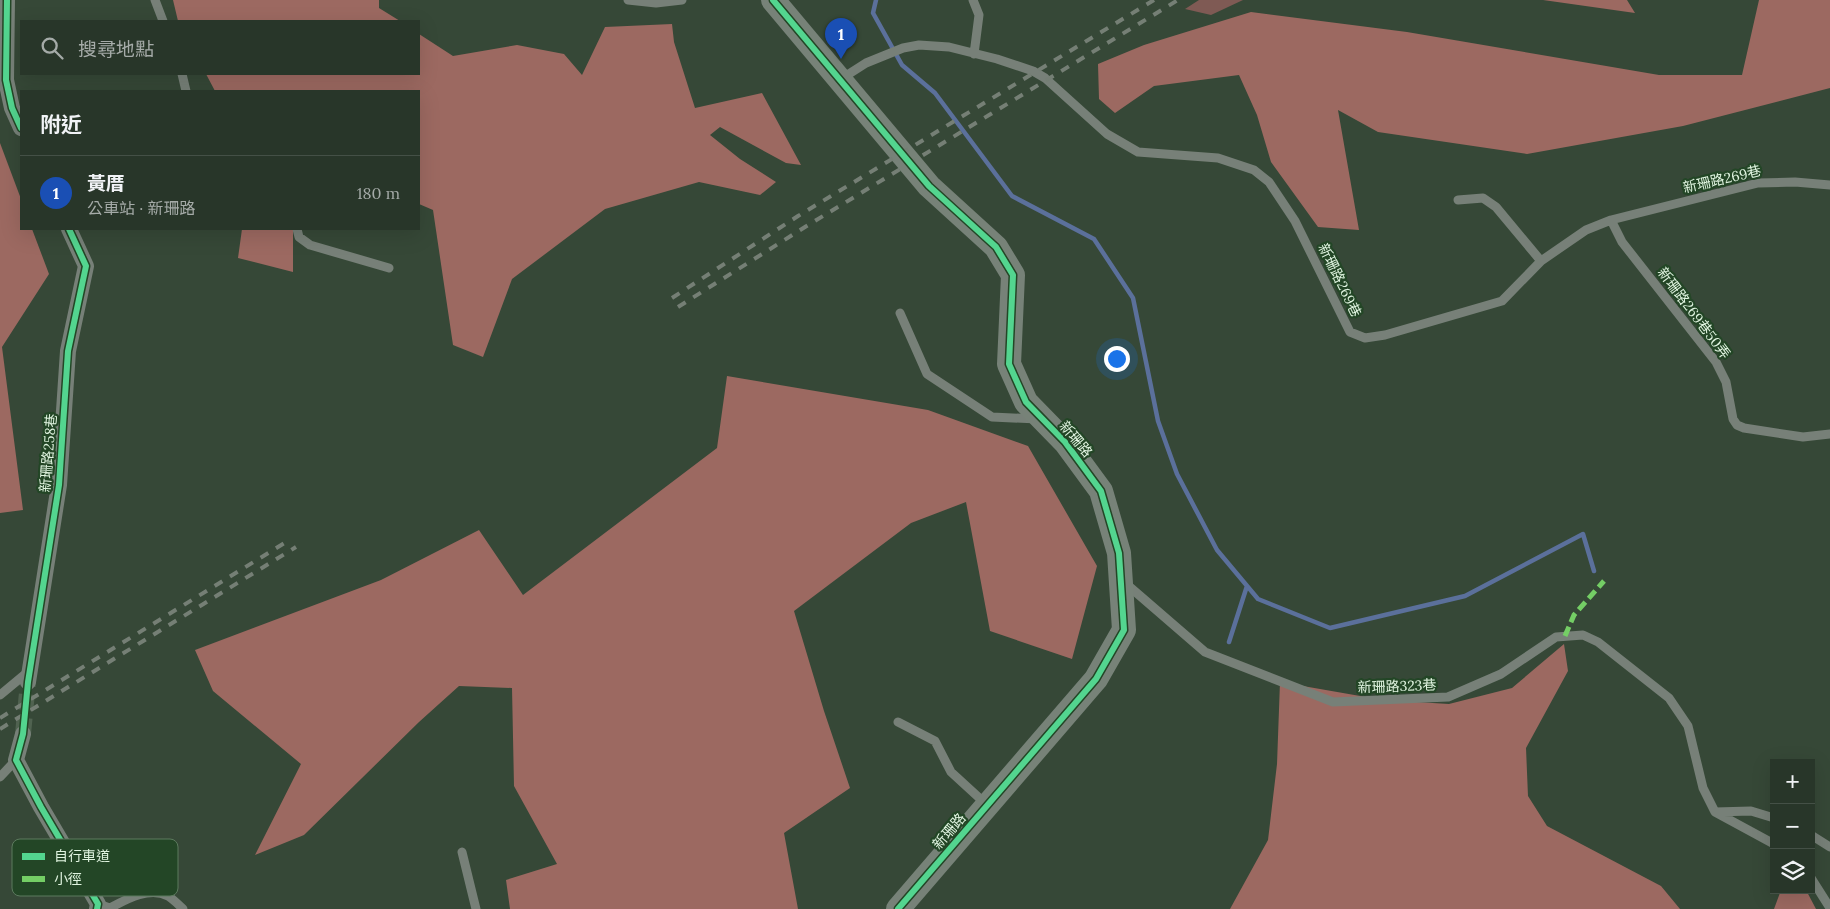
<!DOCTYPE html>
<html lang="zh-TW">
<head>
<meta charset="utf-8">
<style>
  :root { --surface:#283629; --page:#303e31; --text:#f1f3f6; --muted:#a5aba8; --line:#445046; --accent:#8abfa5 }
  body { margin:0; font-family:Lora,"Noto Sans TC",serif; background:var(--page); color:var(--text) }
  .controls { position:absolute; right:15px; bottom:15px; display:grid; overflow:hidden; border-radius:0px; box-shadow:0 5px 20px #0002 }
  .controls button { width:45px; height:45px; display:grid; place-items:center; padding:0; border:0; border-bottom:1px solid var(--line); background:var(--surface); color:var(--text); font:25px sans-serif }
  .you { position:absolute; left:1116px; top:358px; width:18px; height:18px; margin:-12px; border:4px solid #fff; border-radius:50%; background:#1a73e8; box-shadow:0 0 0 8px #1a73e833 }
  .badge { display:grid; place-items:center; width:32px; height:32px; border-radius:50%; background:var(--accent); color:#fff; font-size:16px; font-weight:700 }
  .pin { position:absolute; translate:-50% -41px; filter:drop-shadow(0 1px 2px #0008) }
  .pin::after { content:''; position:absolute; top:26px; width:18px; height:15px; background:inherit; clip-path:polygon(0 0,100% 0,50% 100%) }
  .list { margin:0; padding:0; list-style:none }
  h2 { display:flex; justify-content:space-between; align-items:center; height:65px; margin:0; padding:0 20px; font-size:21px }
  h2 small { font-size:16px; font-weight:400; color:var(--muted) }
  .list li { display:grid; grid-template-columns:32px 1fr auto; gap:15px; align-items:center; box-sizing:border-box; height:75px; padding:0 20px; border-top:1px solid var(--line) }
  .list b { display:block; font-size:19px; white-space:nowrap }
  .list p { margin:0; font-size:16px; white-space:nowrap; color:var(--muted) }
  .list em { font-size:16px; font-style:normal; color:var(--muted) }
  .icon { flex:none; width:28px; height:28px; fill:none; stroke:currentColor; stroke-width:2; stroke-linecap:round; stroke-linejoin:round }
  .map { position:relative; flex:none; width:1830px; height:909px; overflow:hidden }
  .search { position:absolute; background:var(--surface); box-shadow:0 5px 20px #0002; left:20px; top:20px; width:400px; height:55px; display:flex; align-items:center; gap:12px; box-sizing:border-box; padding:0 18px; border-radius:0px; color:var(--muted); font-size:19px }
  .panel { position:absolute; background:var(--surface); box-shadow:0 5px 20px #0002; left:20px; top:90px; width:400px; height:140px; border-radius:0px }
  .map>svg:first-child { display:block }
</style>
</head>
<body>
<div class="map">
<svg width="1830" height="909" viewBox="0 0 1830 909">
  <rect width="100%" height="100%" fill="#364837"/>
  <path fill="#7f5a54" d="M1199 0H1243L1211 15 1185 9Z"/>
  <path fill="#9c6961" d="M173 0H379V8L400 21H178Z
    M1543 0H1627L1635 13Z
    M1759 0H1830V88L1683 126 1527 154 1378 132 1338 110 1359 230 1318 227 1271 162 1257 115 1239 75 1154 86 1115 113 1099 99 1098 64 1144 45 1251 12 1407 32 1659 75H1742Z
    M672 24 674 42 695 108 762 93 801 165 786 163 720 127 710 135 740 159 776 182 760 195 699 182 605 209 512 279 483 357 453 345 433 210 419 204V91H215L206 74H419V34L453 56 517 45 564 54 582 75 605 27Z
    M0 143 21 199V229H32L49 274 2 347 23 510 0 513Z
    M242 229H293V272L238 258Z
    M727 376 928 410 1028 446 1097 566 1072 659 990 631 966 502 911 523 794 611 824 711 850 788 784 833 798 909H510L506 880 557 864 514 786 512 688 459 686 419 722 304 835 255 855 301 764 213 691 195 650 381 580 479 530 523 595 717 448Z
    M1564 644 1568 671 1526 748 1528 796 1547 826 1661 886 1680 909H1230L1268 840 1277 764 1280 682 1383 700 1449 704 1512 688Z
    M1781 890H1806L1816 909H1774Z"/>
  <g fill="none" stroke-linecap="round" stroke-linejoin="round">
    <path stroke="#5b709b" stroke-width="4.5" d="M876 0 873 13 902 65 935 93 1012 196 1094 239 1133 298 1158 421 1177 474 1217 550 1258 599 1330 628 1465 596 1583 534 1594 571
      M1229 642 1247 586"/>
    <path stroke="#506250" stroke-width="16" stroke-dasharray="16 8" stroke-linecap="butt" d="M23 734 28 682"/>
    <path stroke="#778078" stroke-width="9" d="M155 0 163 21
      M628 0 656 3 682 0
      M973 0 979 15 974 54
      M182 74 186 91
      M841 79 866 63 903 48 919 45 949 47 997 59 1033 71 1045 78 1107 134 1138 152 1218 158 1254 170 1269 182 1295 221 1350 332 1365 338 1385 335 1502 301 1541 261 1586 230 1611 220 1758 183 1795 182 1830 185
      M1458 200 1483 198 1496 207 1541 261
      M1611 220 1622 242 1716 362 1726 382 1733 419 1737 425 1744 428 1803 437 1830 434
      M297 229 299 237 310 245 389 268
      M900 313 927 374 992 417 1038 419
      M1124 582 1205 652 1333 702 1448 697 1501 674 1556 637 1583 635 1598 642 1669 698 1688 726 1703 788 1715 812 1774 844
      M0 695 29 671
      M898 722 935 741 951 772 987 805
      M0 777 16 760
      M1715 812 1751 811 1774 818
      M1811 835 1830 847
      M462 852 476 909
      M1811 878 1830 908
      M98 904 110 908C125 900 149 886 168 896 173 899 179 905 183 909"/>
    <path stroke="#778078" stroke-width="16" d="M7 0 6 80 12 108 21 128
      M28 682 59 485 68 351 86 266 69 229
      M23 734 16 760 41 807 98 904 97 909"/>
    <path stroke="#778278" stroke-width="24" d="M773 0 929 186 996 247 1013 275 1009 364 1026 402 1065 442 1101 491 1119 553 1124 630 1096 679 898 909"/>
    <path stroke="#757f75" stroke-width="4" stroke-dasharray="9 9" stroke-linecap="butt" d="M672 298 798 216 1154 0
      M678 307 805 227 1178 0
      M0 718 291 539
      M0 729 296 547"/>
    <path stroke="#74ce65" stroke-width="5" stroke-dasharray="10 5" stroke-linecap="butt" d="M1565 636 1574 615 1604 581"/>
    <defs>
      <path id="cycleway" d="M7 0 6 80 12 108 21 128
        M773 0 929 186 996 247 1013 275 1009 364 1026 402 1065 442 1101 491 1119 553 1124 630 1096 679 898 909
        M69 229 86 266 68 351 59 485 28 682 23 734 16 760 41 807 98 904 97 909"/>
    </defs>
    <use href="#cycleway" stroke="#234626" stroke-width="9"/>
    <use href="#cycleway" stroke="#53d58f" stroke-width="6"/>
  </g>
  <g text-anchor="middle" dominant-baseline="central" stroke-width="4.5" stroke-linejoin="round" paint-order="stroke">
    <g font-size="14" fill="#e0f4e0" stroke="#234626">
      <text transform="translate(1722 179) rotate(-13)">新珊路269巷</text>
      <text transform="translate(1340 280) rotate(64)">新珊路269巷</text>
      <text transform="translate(1694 313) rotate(53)">新珊路269巷50弄</text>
      <text transform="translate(1076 439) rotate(50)">新珊路</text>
      <text transform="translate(48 453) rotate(-85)">新珊路258巷</text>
      <text transform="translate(1397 686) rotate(-2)">新珊路323巷</text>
      <text transform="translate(949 831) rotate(-49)">新珊路</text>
    </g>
  </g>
  <rect x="12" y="839" width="166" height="57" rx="8" fill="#234626" stroke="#5c7a5e" stroke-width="1"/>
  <rect x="22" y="853" width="23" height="7" fill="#53d58f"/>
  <rect x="22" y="876" width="23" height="6" fill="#74ce65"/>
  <g font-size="14" fill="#e0f4e0">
    <text x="54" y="861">自行車道</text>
    <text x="54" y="884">小徑</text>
  </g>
</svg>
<div class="controls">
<button>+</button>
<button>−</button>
<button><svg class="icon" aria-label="layers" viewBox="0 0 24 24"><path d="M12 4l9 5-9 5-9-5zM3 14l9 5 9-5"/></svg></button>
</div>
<div class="you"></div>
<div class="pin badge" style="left:841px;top:59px;background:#1a4fb4">1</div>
<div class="search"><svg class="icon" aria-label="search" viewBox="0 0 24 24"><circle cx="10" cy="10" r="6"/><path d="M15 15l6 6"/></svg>搜尋地點</div>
<section class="panel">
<h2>附近<small></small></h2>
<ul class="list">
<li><span class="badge" style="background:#1a4fb4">1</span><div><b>黃厝</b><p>公車站 · 新珊路</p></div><em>180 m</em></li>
</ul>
</section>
</div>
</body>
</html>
